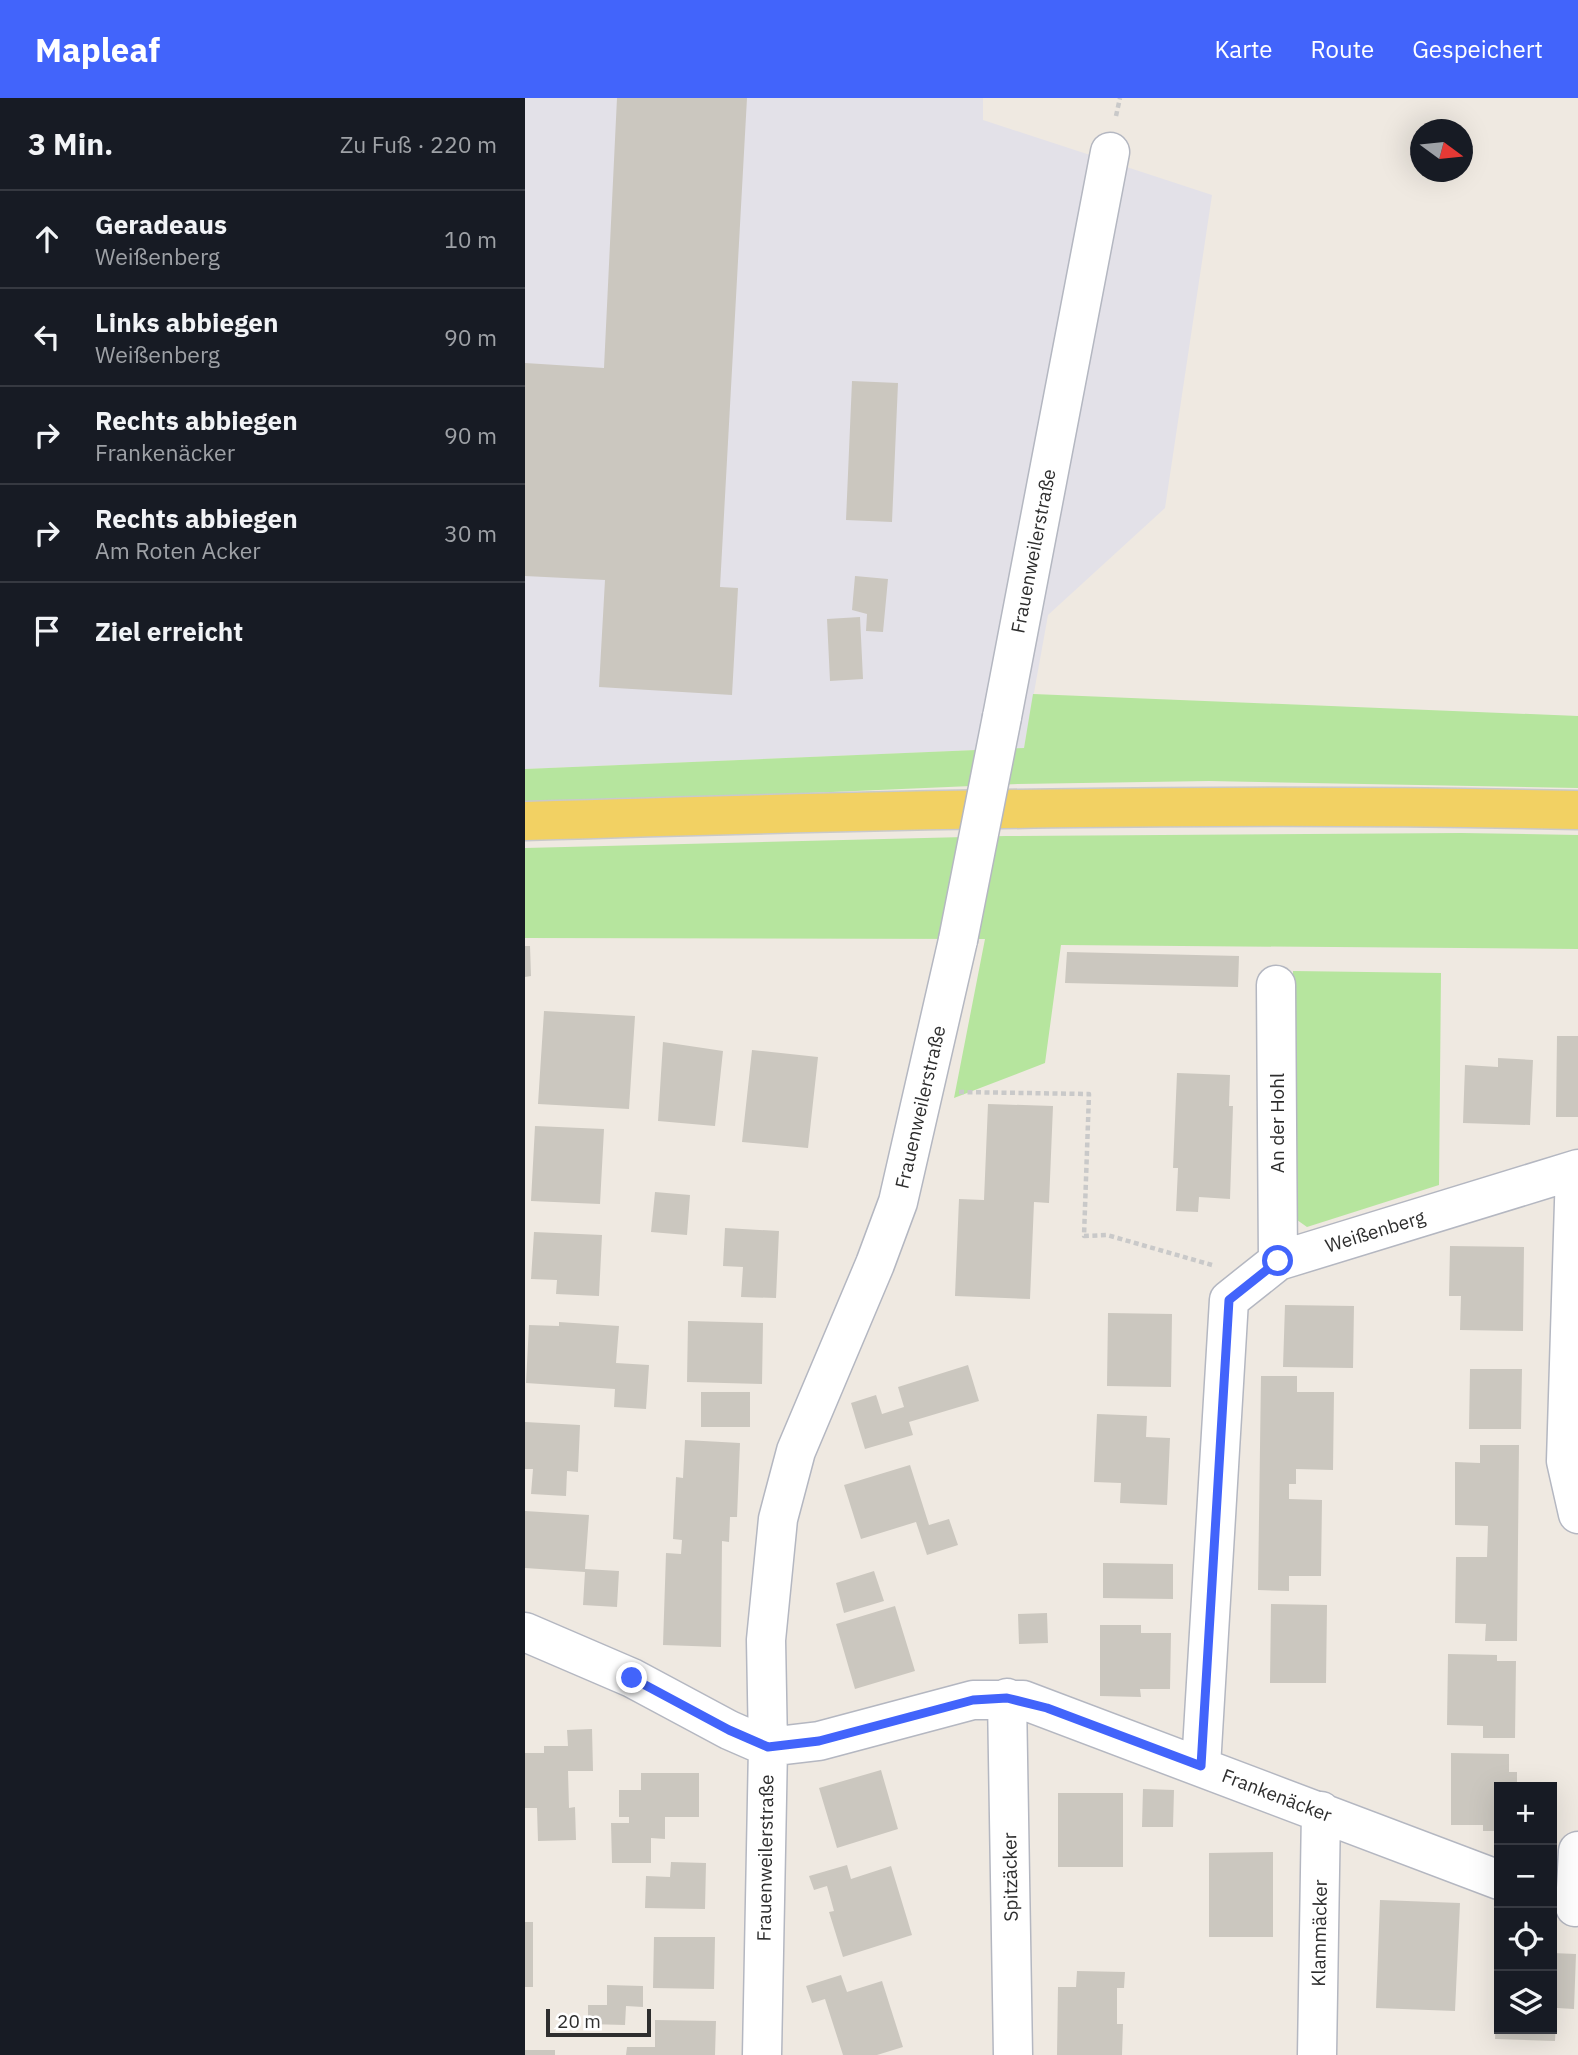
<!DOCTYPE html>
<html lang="de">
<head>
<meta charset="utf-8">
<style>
  :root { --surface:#171b24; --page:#242831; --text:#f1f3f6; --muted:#9ea1a6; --line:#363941; --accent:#4264fb }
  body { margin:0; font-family:"IBM Plex Sans",sans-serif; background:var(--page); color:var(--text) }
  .controls { position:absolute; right:21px; bottom:21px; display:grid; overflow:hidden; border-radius:0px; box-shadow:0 7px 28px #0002 }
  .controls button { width:63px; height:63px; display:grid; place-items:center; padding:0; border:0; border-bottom:2px solid var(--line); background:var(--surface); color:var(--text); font:35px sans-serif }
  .compass { position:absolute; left:885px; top:21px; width:63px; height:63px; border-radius:50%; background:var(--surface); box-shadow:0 7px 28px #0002; rotate:105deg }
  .scale { position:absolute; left:21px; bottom:18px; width:105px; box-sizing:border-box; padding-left:7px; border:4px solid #2e2e2e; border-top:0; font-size:19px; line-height:24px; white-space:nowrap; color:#2e2e2e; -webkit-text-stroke:5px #fff; paint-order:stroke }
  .stop { position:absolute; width:21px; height:21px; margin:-16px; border:5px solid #4264fb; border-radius:50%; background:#fff }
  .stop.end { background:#4264fb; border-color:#fff; box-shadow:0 2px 7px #0008 }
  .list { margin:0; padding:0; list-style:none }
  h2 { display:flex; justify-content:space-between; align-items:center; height:91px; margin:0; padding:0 28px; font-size:30px }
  h2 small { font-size:23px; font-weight:400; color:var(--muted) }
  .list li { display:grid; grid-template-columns:46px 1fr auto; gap:21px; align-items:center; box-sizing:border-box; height:98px; padding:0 28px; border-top:2px solid var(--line) }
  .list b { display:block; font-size:26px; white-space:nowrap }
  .list p { margin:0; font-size:23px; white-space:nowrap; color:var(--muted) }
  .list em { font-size:23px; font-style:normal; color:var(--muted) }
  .icon { flex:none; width:38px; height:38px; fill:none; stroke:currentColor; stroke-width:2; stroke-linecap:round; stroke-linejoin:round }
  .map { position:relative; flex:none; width:1053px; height:1957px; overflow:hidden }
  header { display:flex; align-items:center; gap:42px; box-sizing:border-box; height:98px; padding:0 35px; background:var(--accent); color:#fff }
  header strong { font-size:33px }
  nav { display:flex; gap:38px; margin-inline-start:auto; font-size:24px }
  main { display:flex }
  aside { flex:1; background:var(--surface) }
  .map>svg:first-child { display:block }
</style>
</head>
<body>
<header>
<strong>Mapleaf</strong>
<nav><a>Karte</a><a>Route</a><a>Gespeichert</a></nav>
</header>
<main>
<aside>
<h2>3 Min.<small>Zu Fuß · 220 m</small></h2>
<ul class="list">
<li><svg class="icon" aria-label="ahead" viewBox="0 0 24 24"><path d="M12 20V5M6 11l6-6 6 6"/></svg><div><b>Geradeaus</b><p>Weißenberg</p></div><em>10 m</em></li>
<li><svg class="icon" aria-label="left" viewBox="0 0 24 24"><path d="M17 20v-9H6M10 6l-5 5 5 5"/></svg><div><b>Links abbiegen</b><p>Weißenberg</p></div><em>90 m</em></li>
<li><svg class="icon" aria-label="right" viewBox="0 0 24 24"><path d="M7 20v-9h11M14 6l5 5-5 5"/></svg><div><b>Rechts abbiegen</b><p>Frankenäcker</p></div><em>90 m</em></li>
<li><svg class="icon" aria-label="right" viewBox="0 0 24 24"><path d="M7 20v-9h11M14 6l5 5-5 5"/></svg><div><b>Rechts abbiegen</b><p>Am Roten Acker</p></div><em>30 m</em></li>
<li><svg class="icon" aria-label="arrive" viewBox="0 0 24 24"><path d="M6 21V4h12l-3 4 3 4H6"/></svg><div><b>Ziel erreicht</b></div></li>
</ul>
</aside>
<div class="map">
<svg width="1053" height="1957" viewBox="0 0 1053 1957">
  <rect width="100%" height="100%" fill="#efe9e1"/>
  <path fill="#e3e1e8" d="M0 0H458V22L687 97 640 410 523 517 499 650 0 671Z"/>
  <path fill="#b6e59e" d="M508 596 1053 618V690L684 683 493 686 0 707V671L499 650Z
    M936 735 1053 737V851L536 847 520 965 429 1000 460 841 0 840V750L481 738Z
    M768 873 916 875 914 1087 782 1129 765 1117Z"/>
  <path fill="#cbc7bf" d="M92 0H222L195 489 213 490 207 597 74 589 80 482 0 478V265L79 270Z
    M327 283 373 285 367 424 321 422Z
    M330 478 363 481 358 534 341 533 342 516 327 512Z
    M335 519 338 581 305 583 302 521Z
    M0 848H5L6 878 0 879Z
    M542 854 714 858 713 889 540 885Z
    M19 913 110 918 104 1011 13 1006Z
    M1032 938H1053V1019H1031Z
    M138 944 198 953 190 1028 133 1023Z
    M227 952 293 959 283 1050 217 1044Z
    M973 960 1008 962 1005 1027 938 1025 940 967 973 969Z
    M652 975 705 977 704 1008H708L705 1101 674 1099 673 1114 651 1113 653 1070H648Z
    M463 1006 528 1008 524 1105 509 1104 505 1201 430 1198 434 1101 459 1102Z
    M10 1028 79 1031 75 1106 6 1103Z
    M130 1094 165 1097 162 1137 126 1134Z
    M200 1130 254 1133 251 1200 216 1199 218 1169 198 1168Z
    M9 1134 77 1137 74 1198 31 1196 32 1182 6 1181Z
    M925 1148 999 1149 998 1233 935 1232 936 1198H924Z
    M760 1207 829 1208 828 1270 758 1269Z
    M583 1215 647 1216 646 1289 582 1288Z
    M163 1223 238 1225 237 1286 162 1284Z
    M34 1224 94 1228 91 1265 124 1267 121 1311 89 1309 90 1291 1 1285 4 1227 34 1228Z
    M443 1267 454 1303 384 1324 388 1337 340 1351 326 1305 351 1297 357 1316 379 1309 373 1289Z
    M945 1271H997L996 1331H944Z
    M736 1278H772V1294H809L808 1372 771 1371V1386H764V1401L797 1402 796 1478H764V1493L733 1492Z
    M176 1294H225V1329H176Z
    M572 1316 622 1318 621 1339 645 1340 642 1407 595 1405 596 1385 569 1384Z
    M0 1324 55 1327 53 1374 42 1373 41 1398 6 1396 8 1371H0Z
    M160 1342 215 1345 212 1419H205L204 1444 197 1443 196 1549 138 1547 141 1455 156 1456 157 1442 148 1441 151 1379 158 1380Z
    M955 1347H994L992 1543H960L961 1526 930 1525 931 1459H962L963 1428 930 1427V1364L955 1365Z
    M385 1367 404 1427 424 1421 433 1447 402 1457 391 1424 336 1441 319 1387Z
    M0 1413 64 1417 60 1471 94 1473 92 1509 58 1507 60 1474 0 1470Z
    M578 1465 648 1466V1501L578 1500Z
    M349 1473 359 1503 319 1515 311 1485Z
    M746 1506 802 1507 801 1585H745Z
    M370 1508 390 1573 330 1591 311 1526Z
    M522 1515 523 1545 494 1546 493 1516Z
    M575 1527H616V1535H646L645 1591H615L616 1599 575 1598Z
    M923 1556 972 1557V1563H991L990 1640H958V1628L922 1627Z
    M67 1631 68 1673H43L44 1710 50 1709 51 1742 13 1743 12 1710H0V1655H19V1648H43L42 1632Z
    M926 1655 984 1656V1674H992V1689H974V1733H958V1727H926Z
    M356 1672 373 1731 312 1750 294 1690Z
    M116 1675H174V1719H140V1741L126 1740V1765H87L86 1725H104V1719H94V1692H116Z
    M618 1691 649 1692 648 1729H617Z
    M533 1695H598V1769H533Z
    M748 1754V1839H684V1755Z
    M146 1764 181 1765 180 1811 120 1810 121 1778 145 1779Z
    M322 1767 326 1781 366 1768 387 1837 318 1859 304 1814 309 1813 302 1788 289 1792 284 1778Z
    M855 1802 935 1805 930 1913 851 1910Z
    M0 1824H8V1889H0Z
    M129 1839H190L189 1891 128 1890Z
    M1027 1855 1051 1856 1049 1911 1032 1910 1030 1943 970 1941 971 1921H974V1931H1027Z
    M552 1873 600 1874 599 1890H592V1926H598L597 1957H532L533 1889H551Z
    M316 1877 322 1894 357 1883 378 1949 352 1957H318L300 1901 287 1905 281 1888Z
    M82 1887 118 1888V1909L101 1908 100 1927 63 1926V1907H82Z
    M130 1922 191 1923 190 1957H101L102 1949H130Z
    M0 1952H30V1957H0Z"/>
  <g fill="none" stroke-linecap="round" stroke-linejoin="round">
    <defs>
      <path id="minor" d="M477 619 585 54
        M751 887 753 1163
        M1050 1072 1041 1363 1053 1416
        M0 1534 107 1580 204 1632 243 1649 294 1643 448 1602H498L974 1782
        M482 1600 488 1957
        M676 1668 704 1202 753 1163 1053 1071
        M1050 1809 1053 1753
        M237 1957 243 1649 241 1542 253 1421 271 1353 350 1166 373 1104 433 842
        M792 1957 796 1713"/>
      <path id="primary" d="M0 723C351 712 702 704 1053 712"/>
    </defs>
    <use href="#minor" stroke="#b4b7c1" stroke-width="41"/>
    <use href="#primary" stroke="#c9c9c9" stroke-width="41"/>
    <path stroke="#c9c9c9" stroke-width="4.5" stroke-dasharray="5 3.5" stroke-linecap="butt" d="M591 18 595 0
      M434 994 564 996 559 1138 582 1137 687 1167"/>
    <use href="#minor" stroke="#fff" stroke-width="38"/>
    <use href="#primary" stroke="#f2d163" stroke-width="38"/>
    <defs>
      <path id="minor-bridge" d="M433 842 477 619"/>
    </defs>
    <use href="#minor-bridge" stroke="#b4b7c1" stroke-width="41" stroke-linecap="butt"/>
    <use href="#minor-bridge" stroke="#fff" stroke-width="38"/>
  </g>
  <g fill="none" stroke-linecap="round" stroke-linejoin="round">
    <path stroke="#4264fb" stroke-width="9" d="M107 1580 204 1632 243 1649 294 1643 448 1602 482 1600 522 1610 676 1668 704 1202 753 1163"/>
  </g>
  <g text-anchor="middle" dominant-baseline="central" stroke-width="7" stroke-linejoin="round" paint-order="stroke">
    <g font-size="19" fill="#2e2e2e" stroke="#fff">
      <text transform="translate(508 453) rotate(-79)">Frauenweilerstraße</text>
      <text transform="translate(395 1009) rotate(-77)">Frauenweilerstraße</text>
      <text transform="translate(752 1025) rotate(-90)">An der Hohl</text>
      <text transform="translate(850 1133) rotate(-17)">Weißenberg</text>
      <text transform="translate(752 1697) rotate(21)">Frankenäcker</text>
      <text transform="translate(240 1760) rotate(-89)">Frauenweilerstraße</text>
      <text transform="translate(485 1779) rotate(-91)">Spitzäcker</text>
      <text transform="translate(794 1835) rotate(-89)">Klammäcker</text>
    </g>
  </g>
</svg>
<div class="controls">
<button>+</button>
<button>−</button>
<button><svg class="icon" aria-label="locate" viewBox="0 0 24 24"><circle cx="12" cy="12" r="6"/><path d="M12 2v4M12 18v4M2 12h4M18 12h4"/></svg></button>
<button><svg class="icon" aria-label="layers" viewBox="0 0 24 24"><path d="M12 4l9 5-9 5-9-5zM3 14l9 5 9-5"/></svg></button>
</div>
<svg class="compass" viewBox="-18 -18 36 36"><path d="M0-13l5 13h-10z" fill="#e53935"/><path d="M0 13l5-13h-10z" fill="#9ea1a6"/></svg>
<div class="scale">20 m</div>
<div class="stop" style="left:753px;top:1163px"></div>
<div class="stop end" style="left:107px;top:1580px"></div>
</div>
</main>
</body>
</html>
